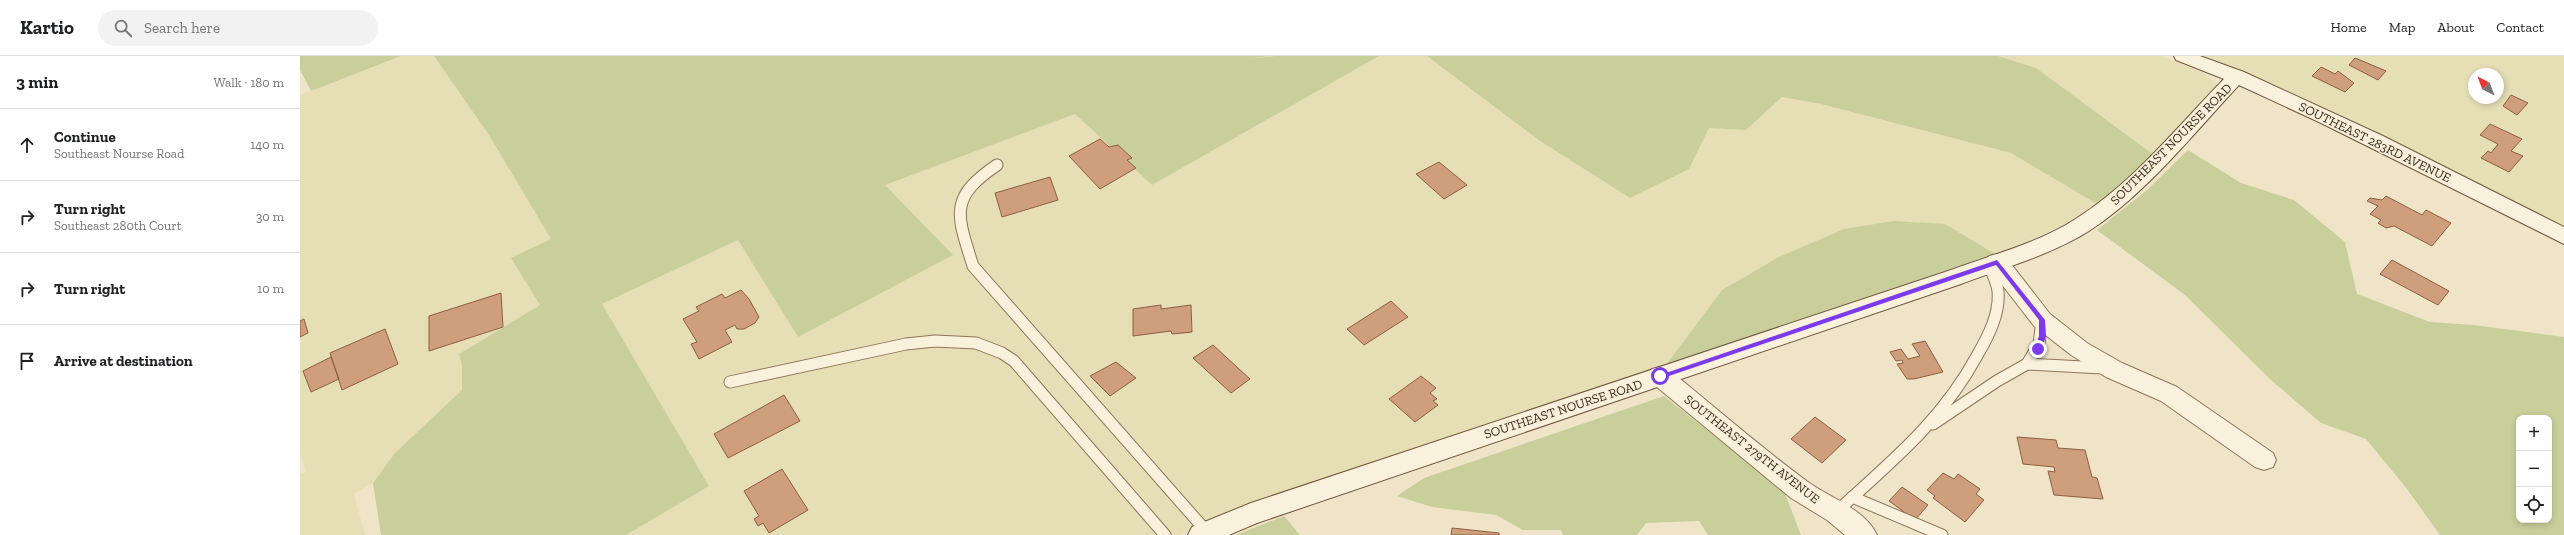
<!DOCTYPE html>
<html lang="en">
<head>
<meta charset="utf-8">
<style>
  :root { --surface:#fff; --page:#f2f2f2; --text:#202124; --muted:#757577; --line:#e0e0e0 }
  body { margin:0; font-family:"Zilla Slab",serif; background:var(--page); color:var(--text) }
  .controls { position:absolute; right:12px; bottom:12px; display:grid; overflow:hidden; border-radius:8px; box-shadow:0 2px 6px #0003 }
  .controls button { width:36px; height:36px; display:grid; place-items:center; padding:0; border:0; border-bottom:1px solid var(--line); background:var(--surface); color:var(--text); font:20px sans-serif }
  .compass { position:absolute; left:2168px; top:12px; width:36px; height:36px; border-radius:50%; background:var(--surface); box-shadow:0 2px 6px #0003; rotate:318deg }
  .stop { position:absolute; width:12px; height:12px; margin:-9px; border:3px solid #7c3aed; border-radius:50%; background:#fff }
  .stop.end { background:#7c3aed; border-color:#fff; box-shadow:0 1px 4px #0008 }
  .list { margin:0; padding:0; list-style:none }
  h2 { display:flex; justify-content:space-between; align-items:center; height:52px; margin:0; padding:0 16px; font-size:17px }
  h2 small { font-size:13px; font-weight:400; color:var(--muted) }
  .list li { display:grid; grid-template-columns:26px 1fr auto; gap:12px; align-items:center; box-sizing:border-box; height:72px; padding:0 16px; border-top:1px solid var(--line) }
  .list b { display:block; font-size:15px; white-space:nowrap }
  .list p { margin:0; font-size:13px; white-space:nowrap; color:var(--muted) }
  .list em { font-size:13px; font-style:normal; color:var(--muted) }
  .icon { flex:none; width:22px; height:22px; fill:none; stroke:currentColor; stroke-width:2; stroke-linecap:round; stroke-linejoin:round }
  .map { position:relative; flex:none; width:2264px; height:479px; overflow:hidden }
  header { display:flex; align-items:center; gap:24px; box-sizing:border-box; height:56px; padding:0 20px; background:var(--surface); border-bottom:1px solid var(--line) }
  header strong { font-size:19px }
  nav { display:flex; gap:22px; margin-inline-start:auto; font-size:14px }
  .search { width:280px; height:36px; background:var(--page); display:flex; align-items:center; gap:10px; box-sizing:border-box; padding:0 14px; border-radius:22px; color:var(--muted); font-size:15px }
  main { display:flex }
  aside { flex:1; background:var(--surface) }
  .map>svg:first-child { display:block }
</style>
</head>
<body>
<header>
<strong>Kartio</strong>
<div class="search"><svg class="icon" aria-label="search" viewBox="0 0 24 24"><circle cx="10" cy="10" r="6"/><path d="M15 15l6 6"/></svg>Search here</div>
<nav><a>Home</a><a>Map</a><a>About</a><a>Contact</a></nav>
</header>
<main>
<aside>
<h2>3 min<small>Walk · 180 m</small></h2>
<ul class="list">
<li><svg class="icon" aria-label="ahead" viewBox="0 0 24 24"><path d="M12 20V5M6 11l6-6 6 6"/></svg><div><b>Continue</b><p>Southeast Nourse Road</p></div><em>140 m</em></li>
<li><svg class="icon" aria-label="right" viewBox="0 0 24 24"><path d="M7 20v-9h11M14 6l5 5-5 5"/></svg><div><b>Turn right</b><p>Southeast 280th Court</p></div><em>30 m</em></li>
<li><svg class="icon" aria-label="right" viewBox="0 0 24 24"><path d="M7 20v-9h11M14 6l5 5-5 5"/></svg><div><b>Turn right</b></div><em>10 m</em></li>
<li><svg class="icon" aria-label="arrive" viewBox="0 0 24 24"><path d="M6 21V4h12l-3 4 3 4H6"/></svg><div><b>Arrive at destination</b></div></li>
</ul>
</aside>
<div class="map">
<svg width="2264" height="479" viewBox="0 0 2264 479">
  <rect width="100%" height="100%" fill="#f0e4c8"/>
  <path fill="#e6deb5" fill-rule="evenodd" d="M101 0H134L189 79 251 183 240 249 159 298 162 310V334L95 397 73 427 54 438 65 479H0V418L6 416 0 396V39Z
    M1079 0H1127L1240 85 1330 142 1389 113 1409 72 1446 74 1482 41 1521 48 1711 97 1797 148 1756 173 1695 198 1644 168 1422 234 1366 309 918 464 882 479H326L409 430 302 248 438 184 498 281 652 199 584 129 775 58 852 129Z
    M1698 0H1861L1904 17 1919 30 1854 99 1736 12Z
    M1903 0H2264V176L1907 2ZM2174 18H2198V42H2174Z"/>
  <path fill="#c9cf9b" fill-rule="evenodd" d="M0 0H101L11 35 0 14Z
    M134 0H969L948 3 975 0H1079L852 129 775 58 585 129 653 199 498 281 438 184 302 248 409 430 326 479H81L73 427 95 397 162 334V310L159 298 240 249 211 202 251 183 189 79Z
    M1127 0H1698L1736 12 1854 99 1797 148 1711 97 1521 48 1482 41 1446 74 1409 72 1389 113 1330 142 1240 85Z
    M1888 94 1941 127 1994 144 2045 186 2057 238 2130 266 2174 269 2264 281V479H2140L2107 433 2066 383 2021 367 1971 324 1885 239 1797 174 1847 134ZM2219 362H2249V464H2219Z
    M1594 165 1645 168 1695 198 1366 309 1422 234 1479 201 1544 173Z
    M1364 340 1484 435 1501 479H1408L1399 465 1346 467 1337 479H1263L1261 474H1223L1196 459 1132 451 1097 440 1124 422Z
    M984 460 1000 479H936Z"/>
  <path fill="#cf9f7d" stroke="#8d5f41" d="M2055 2 2060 4 2086 15 2078 24 2049 9Z
    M2021 11 2035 18 2038 15 2054 27 2045 36 2012 20Z
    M2211 39 2228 47 2217 59 2203 50Z
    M2190 68 2222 83 2211 95 2223 100 2209 116 2181 102 2188 95 2191 97 2198 88 2180 79Z
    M800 83 809 91 818 89 832 102 827 104 836 112 800 133 769 100Z
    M1139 106 1167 129 1144 143 1116 118Z
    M750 121 758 144 702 161 695 137Z
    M2086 140 2122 159 2126 154 2151 167 2132 190 2094 170 2086 172 2078 167 2081 164 2070 158 2078 150 2067 145 2070 142 2082 144Z
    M2092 204 2149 235 2138 249 2080 218Z
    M441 234 449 243 459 261 455 267 444 273H437L435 269 425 274 432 286 399 303 391 288 397 286 383 263 399 255 396 251 422 238 425 242Z
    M201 237 203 271 129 295V260Z
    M1091 245 1108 261 1064 289 1047 273Z
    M861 249V253L891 249 892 276 872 278 871 275 833 280V253Z
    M4 263 8 277 0 281V265Z
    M85 273 98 308 42 334 30 297Z
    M1625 285 1643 316 1614 323H1607L1597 308 1603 307 1602 304 1596 305 1590 296 1601 293 1608 303 1620 300 1612 288Z
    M913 289 950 323 931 337 893 302Z
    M31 301 39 323 11 336 3 315Z
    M816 306 836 322 810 340 790 320Z
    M1121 320 1136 332 1130 337 1137 343 1133 345 1138 349 1115 366 1089 343Z
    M484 339 500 365 428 402 414 378Z
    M1515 361 1546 384 1522 407 1491 383Z
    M1717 381 1756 384 1758 392 1785 394 1792 421 1797 422 1803 443 1754 439 1748 415 1755 416 1754 411 1723 408Z
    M482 413 508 454 469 477 463 467 458 470 454 463 459 460 444 435Z
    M1643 417 1654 423 1658 418 1680 433 1676 438 1684 444 1665 466 1633 442 1635 440 1627 434Z
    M1602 431 1628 449 1615 464 1589 445Z
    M1152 472 1199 477V479H1151Z"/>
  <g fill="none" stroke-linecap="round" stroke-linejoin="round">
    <defs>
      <path id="lane" d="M697 109C648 142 657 159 673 210L907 476
        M1727 308 1739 288 1742 264
        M430 326 606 288 635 285 676 287 702 297 714 305 865 479
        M1633 368 1697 325 1727 308 1802 312
        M1552 441 1642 479
        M1536 456C1591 406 1642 365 1678 298 1689 279 1700 257 1698 235 1697 226 1692 217 1689 209"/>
      <path id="street" d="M1697 198 1705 200 1750 258 1787 287 1822 307 1877 331 1973 397 1976 404 1973 411 1964 414 1955 411 1861 345 1806 321 1771 299 1734 270 1689 212 1686 206 1689 200Z
        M1360 311 1368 313C1415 351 1460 391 1508 426 1530 442 1565 453 1577 479H1545L1527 464 1491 442 1352 327 1348 320 1352 313Z"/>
      <path id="secondary" d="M1874 0H1900L1944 16 2083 80 2264 171V188L2021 67 1939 29C1892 79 1847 137 1789 175 1751 199 1703 212 1661 228L957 467 929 479H888L892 471 951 447 1645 216C1688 200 1736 188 1774 164 1832 128 1877 71 1924 23L1876 4Z"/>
    </defs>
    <use href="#lane" stroke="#8d765c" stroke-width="13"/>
    <use href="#street" stroke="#8d765c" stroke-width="2"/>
    <use href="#secondary" stroke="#6f573f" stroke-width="2"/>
    <use href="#lane" stroke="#faf1dc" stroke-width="11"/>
    <use href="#street" fill="#faf1dc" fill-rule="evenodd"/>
    <use href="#secondary" fill="#faf1dc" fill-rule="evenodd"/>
  </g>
  <path fill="#7c3aed" d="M1697 204 1745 264 1746 280 1741 295 1735 293 1739 280V264L1696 209 1360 323 1357 320Z"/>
  <g text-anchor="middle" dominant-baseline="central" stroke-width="3" stroke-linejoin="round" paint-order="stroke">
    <g font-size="13" fill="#3d2e20" stroke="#f7eed8">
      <text transform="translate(2075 86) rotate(26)">SOUTHEAST 283RD AVENUE</text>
      <text transform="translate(1871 88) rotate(-45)">SOUTHEAST NOURSE ROAD</text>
      <text transform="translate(1263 353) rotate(-18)">SOUTHEAST NOURSE ROAD</text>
      <text transform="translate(1452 393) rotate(38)">SOUTHEAST 279TH AVENUE</text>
    </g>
  </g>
</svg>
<div class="controls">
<button>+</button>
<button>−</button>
<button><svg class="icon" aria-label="locate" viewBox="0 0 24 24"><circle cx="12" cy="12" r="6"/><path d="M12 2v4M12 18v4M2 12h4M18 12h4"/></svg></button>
</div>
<svg class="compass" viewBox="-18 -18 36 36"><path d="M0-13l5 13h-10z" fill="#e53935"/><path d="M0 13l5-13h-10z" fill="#757577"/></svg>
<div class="stop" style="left:1360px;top:320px"></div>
<div class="stop end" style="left:1738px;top:293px"></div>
</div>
</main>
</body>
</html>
